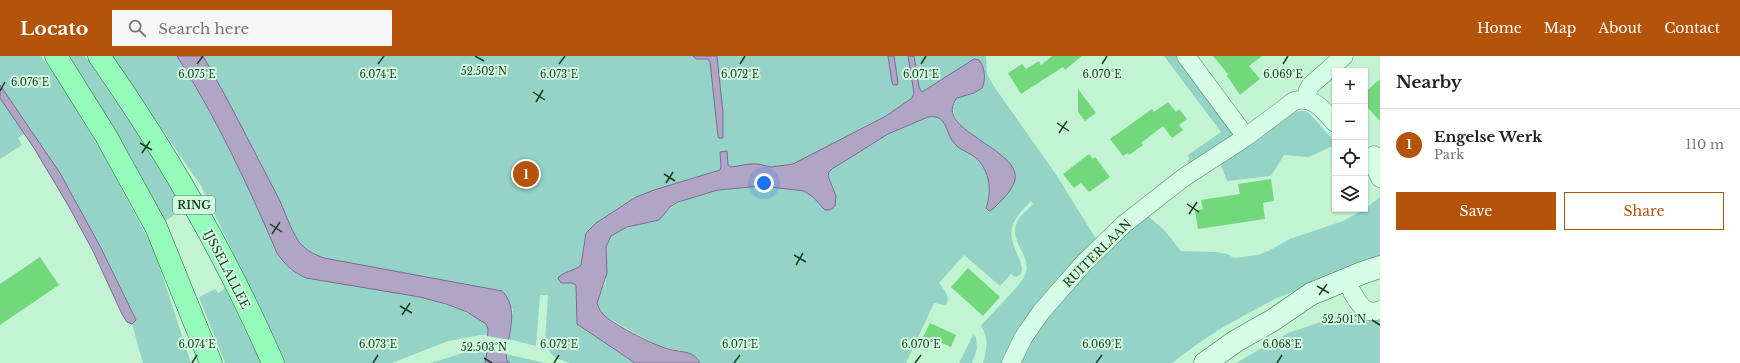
<!DOCTYPE html>
<html lang="en">
<head>
<meta charset="utf-8">
<style>
  :root { --surface:#fff; --page:#f6f6f6; --text:#222; --muted:#767676; --line:#e0e0e0; --accent:#b45309 }
  body { margin:0; font-family:"Libre Baskerville",serif; background:var(--page); color:var(--text) }
  .controls { position:absolute; right:12px; top:12px; display:grid; overflow:hidden; border-radius:0px; box-shadow:0 1px 3px #0004 }
  .controls button { width:36px; height:36px; display:grid; place-items:center; padding:0; border:0; border-bottom:1px solid var(--line); background:var(--surface); color:var(--text); font:20px sans-serif }
  .you { position:absolute; left:764px; top:127px; width:14px; height:14px; margin:-10px; border:3px solid #fff; border-radius:50%; background:#1a73e8; box-shadow:0 0 0 6px #1a73e833 }
  .badge { display:grid; place-items:center; width:26px; height:26px; border-radius:50%; background:var(--accent); color:#fff; font-size:13px; font-weight:700 }
  .pin { position:absolute; translate:-50% -50%; border:2px solid #fff; box-shadow:0 1px 4px #0006 }
  .list { margin:0; padding:0; list-style:none }
  h2 { display:flex; justify-content:space-between; align-items:center; height:52px; margin:0; padding:0 16px; font-size:17px }
  h2 small { font-size:13px; font-weight:400; color:var(--muted) }
  .list li { display:grid; grid-template-columns:26px 1fr auto; gap:12px; align-items:center; box-sizing:border-box; height:72px; padding:0 16px; border-top:1px solid var(--line) }
  .list b { display:block; font-size:15px; white-space:nowrap }
  .list p { margin:0; font-size:13px; white-space:nowrap; color:var(--muted) }
  .list em { font-size:13px; font-style:normal; color:var(--muted) }
  .actions { display:flex; gap:8px; padding:12px 16px }
  .actions a { flex:1; padding:9px 0; border:1px solid var(--accent); border-radius:0px; text-align:center; font-size:14px; color:var(--accent) }
  .actions .main { background:var(--accent); color:#fff }
  .icon { flex:none; width:22px; height:22px; fill:none; stroke:currentColor; stroke-width:2; stroke-linecap:round; stroke-linejoin:round }
  .map { position:relative; flex:none; width:1380px; height:307px; overflow:hidden }
  header { display:flex; align-items:center; gap:24px; box-sizing:border-box; height:56px; padding:0 20px; background:var(--accent); color:#fff }
  header strong { font-size:19px }
  nav { display:flex; gap:22px; margin-inline-start:auto; font-size:14px }
  .search { width:280px; height:36px; background:var(--page); display:flex; align-items:center; gap:10px; box-sizing:border-box; padding:0 14px; border-radius:0px; color:var(--muted); font-size:15px }
  main { display:flex }
  aside { flex:1; background:var(--surface) }
  .map>svg:first-child { display:block }
</style>
</head>
<body>
<header>
<strong>Locato</strong>
<div class="search"><svg class="icon" aria-label="search" viewBox="0 0 24 24"><circle cx="10" cy="10" r="6"/><path d="M15 15l6 6"/></svg>Search here</div>
<nav><a>Home</a><a>Map</a><a>About</a><a>Contact</a></nav>
</header>
<main>
<div class="map">
<svg width="1380" height="307" viewBox="0 0 1380 307">
  <rect width="100%" height="100%" fill="#c2f4d4"/>
  <path fill="#94d3c6" d="M0 0H41L61 28 104 100 154 194 191 307H143L132 268 136 264 101 192 60 117 0 29Z
    M70 0H85L139 79 183 153 165 165 128 96Z
    M112 0H177L222 77 256 147 290 213 307 222C365 233 429 235 481 264 487 269 488 272 489 279H481L448 285 392 307H284L269 271 201 130Z
    M189 0H986L987 18 993 29 1057 120 1098 186 1006 307H983C987 293 989 282 981 270 989 260 1022 228 1025 219 1033 200 1008 186 1017 166 1020 159 1028 154 1033 148L1031 145C1012 165 1005 173 1018 200 1021 207 1023 211 1021 218L1016 221 1011 218 1000 230 964 199 939 227C944 234 950 239 947 248L944 249 934 247 906 307H700L699 305 683 295 663 292 622 270 602 258 597 247 598 241 606 226V191L607 185 616 176 665 157C682 137 736 129 761 130 770 130 778 132 786 132 792 133 799 132 804 135 813 139 818 147 825 154L836 140 828 120 829 116 832 113 888 78 928 61C948 58 945 77 954 87 959 93 966 95 972 99 989 110 993 134 986 152L987 154 1004 100C987 89 953 74 953 51L957 42 974 37 982 32 984 24 809 115 745 120 609 168 577 239V268L635 307H569L556 302 551 298 545 286 548 239H540L536 290 508 283 513 253 305 209Z
    M1164 0H1182L1236 79 1190 110 1187 106 1189 103 1188 99 1221 76Z
    M0 42 27 76 18 82 22 89 0 103Z
    M1303 55 1309 57 1335 86V89L1309 101 1284 99 1271 120 1227 125 1220 107 1292 56Z
    M1380 141V204L1328 222 1275 243 1223 271 1196 289 1172 307H1020L1035 277 1060 244 1118 183 1147 159 1165 175 1181 195 1216 196 1227 198 1234 202 1258 199 1268 195 1290 183 1343 165 1365 153Z
    M225 232 261 307H225L199 241 215 233 218 237Z
    M1351 256 1366 267 1380 261V307H1236L1288 277Z
    M973 279 976 281 977 293 972 307H959Z
    M479 295 487 296 485 307H431L463 297Z
    M506 298 545 307H510L507 305Z"/>
  <path fill="#b1a5c6" stroke="#7c6a95" d="M177 0H203C230 46 253 94 278 141 285 155 289 170 297 183 303 193 313 198 324 202L502 235C519 252 509 277 506 298L507 305 510 307H485L487 296 488 273 486 268 467 256 446 248 420 241 306 222C293 216 285 209 277 197 248 129 217 63 177 0Z
    M693 0H717L723 57V82H719L718 80 710 6 708 3H696Z
    M888 0H894L898 27 897 29H893L892 26Z
    M908 0H914L919 31 922 36 974 3 979 4C985 11 986 24 982 32L974 37 957 42C931 74 1021 92 1015 124 1012 135 1001 145 993 153L989 155 986 152C993 134 989 110 972 99 965 95 959 93 954 87 945 77 948 58 928 61L888 78 832 113 829 116 828 120 836 140 835 150 830 154H825L813 141 804 135 762 130 718 134 678 146 670 151 659 164 627 171 611 180 606 191 607 217 597 247C599 252 600 255 603 258 612 268 652 288 665 292 678 297 693 293 700 307H635L577 268 576 229 572 227H561L558 222C562 216 575 215 581 209L586 177 596 167 636 141 654 134 720 114 721 111 720 96 727 95 728 109 731 111 750 108H758L771 111 793 108 886 60 912 42 914 37Z
    M0 29 60 117 101 192 136 264 132 268 127 266 122 258 93 195 68 149 34 92 0 42Z"/>
  <path fill="#c2f4d4" d="M487 280 510 284 508 298 485 295Z"/>
  <path fill="#73d77b" d="M1052 0H1082L1065 14 1063 11 1021 38 1008 17 1022 8 1026 13 1039 5 1041 9Z
    M1213 0H1262L1249 10 1260 23 1240 39 1227 20 1228 18Z
    M1380 23V65L1365 49V36Z
    M1078 33 1096 57 1085 65 1078 56Z
    M1168 46 1176 56 1179 53 1187 63 1179 69 1183 74 1172 82 1163 70 1141 87 1143 89 1129 99 1128 97 1123 100 1110 83 1152 53 1154 56Z
    M1089 98 1093 103 1095 101 1110 121 1089 136 1081 127 1074 132 1063 118Z
    M1271 123 1274 145 1263 147 1265 163 1198 173 1195 155 1203 153 1201 144 1240 138 1238 128Z
    M40 201 59 229 0 269V228Z
    M968 212 1000 241 983 260 951 231Z
    M930 267 956 279 951 291 938 285 936 287 923 281Z"/>
  <g fill="none" stroke-linecap="round" stroke-linejoin="round">
    <defs>
      <path id="street" d="M1186 0 1246 81
        M1306 43 1308 34 1311 29 1344 0
        M1374 99 1375 111 1380 122
        M1352 236C1359 248 1365 260 1380 254
        M1011 307 1023 282 1041 256 1083 208 1123 169 1183 122 1246 81 1294 45C1313 39 1323 54 1335 67"/>
      <path id="secondary" d="M1205 307 1236 285 1273 264 1311 238 1362 217 1380 211"/>
      <path id="primary" d="M56 0 106 80 156 171 211 307
        M99 0C167 97 226 199 273 307"/>
    </defs>
    <use href="#street" stroke="#569062" stroke-width="19"/>
    <use href="#secondary" stroke="#397243" stroke-width="23"/>
    <use href="#primary" stroke="#2b5d32" stroke-width="23"/>
    <use href="#street" stroke="#d6fde5" stroke-width="18"/>
    <use href="#secondary" stroke="#d6fde5" stroke-width="22"/>
    <use href="#primary" stroke="#95fbba" stroke-width="22"/>
  </g>
  <path fill="none" stroke="#1c3e21" stroke-width="1.5" d="M475 0 484 5M197 8 203 0M378 8 384 0M559 8 565 0M740 8 745 0M921 8 926 0M1102 8 1107 0M1283 8 1288 0M0 35 5 26M533 36 545 44M536 46 543 34M1057 67 1069 75M1059 77 1067 65M140 87 152 94M142 97 150 85M664 118 675 125M666 127 673 116M1187 148 1199 156M1189 158 1197 146M270 168 282 176M272 178 280 166M794 199 806 206M796 209 803 197M1317 230 1329 237M1319 239 1327 228M400 250 412 257M402 259 410 247M1372 264 1380 269M484 302 492 307M192 307 197 299M373 307 378 299M554 307 559 299M734 307 740 299M915 307 921 299M1096 307 1102 299M1277 307 1282 299"/>
  <g text-anchor="middle" dominant-baseline="central" stroke-width="4" stroke-linejoin="round" paint-order="stroke">
    <rect fill="#d2fae1" stroke="#53765b" stroke-width="1" x="173" y="140" width="42" height="18" rx="3"/>
    <g font-size="11" font-weight="bold" fill="#1c3e21">
      <text x="194" y="149">RING</text>
    </g>
    <g font-size="12" fill="#1c3e21" stroke="#d2fae1">
      <text transform="translate(1097 197) rotate(-45)">RUITERLAAN</text>
      <text transform="translate(227 213) rotate(63)">IJSSELALLEE</text>
    </g>
  </g>
  <g font-size="10" text-anchor="middle" fill="#1c3e21" stroke="#d2fae1" stroke-width="4" stroke-linejoin="round" paint-order="stroke">
    <text x="484" y="19">52.502°N</text>
    <text x="197" y="22">6.075°E</text>
    <text x="378" y="22">6.074°E</text>
    <text x="559" y="22">6.073°E</text>
    <text x="740" y="22">6.072°E</text>
    <text x="921" y="22">6.071°E</text>
    <text x="1102" y="22">6.070°E</text>
    <text x="1283" y="22">6.069°E</text>
    <text x="30" y="30">6.076°E</text>
    <text x="1344" y="267">52.501°N</text>
    <text x="197" y="292">6.074°E</text>
    <text x="378" y="292">6.073°E</text>
    <text x="559" y="292">6.072°E</text>
    <text x="740" y="292">6.071°E</text>
    <text x="921" y="292">6.070°E</text>
    <text x="1102" y="292">6.069°E</text>
    <text x="1282" y="292">6.068°E</text>
    <text x="484" y="295">52.503°N</text>
  </g>
</svg>
<div class="controls">
<button>+</button>
<button>−</button>
<button><svg class="icon" aria-label="locate" viewBox="0 0 24 24"><circle cx="12" cy="12" r="6"/><path d="M12 2v4M12 18v4M2 12h4M18 12h4"/></svg></button>
<button><svg class="icon" aria-label="layers" viewBox="0 0 24 24"><path d="M12 4l9 5-9 5-9-5zM3 14l9 5 9-5"/></svg></button>
</div>
<div class="you"></div>
<div class="pin badge" style="left:526px;top:118px">1</div>
</div>
<aside>
<h2>Nearby<small></small></h2>
<ul class="list">
<li><span class="badge">1</span><div><b>Engelse Werk</b><p>Park</p></div><em>110 m</em></li>
</ul>
<div class="actions"><a class="main">Save</a><a>Share</a></div>
</aside>
</main>
</body>
</html>
